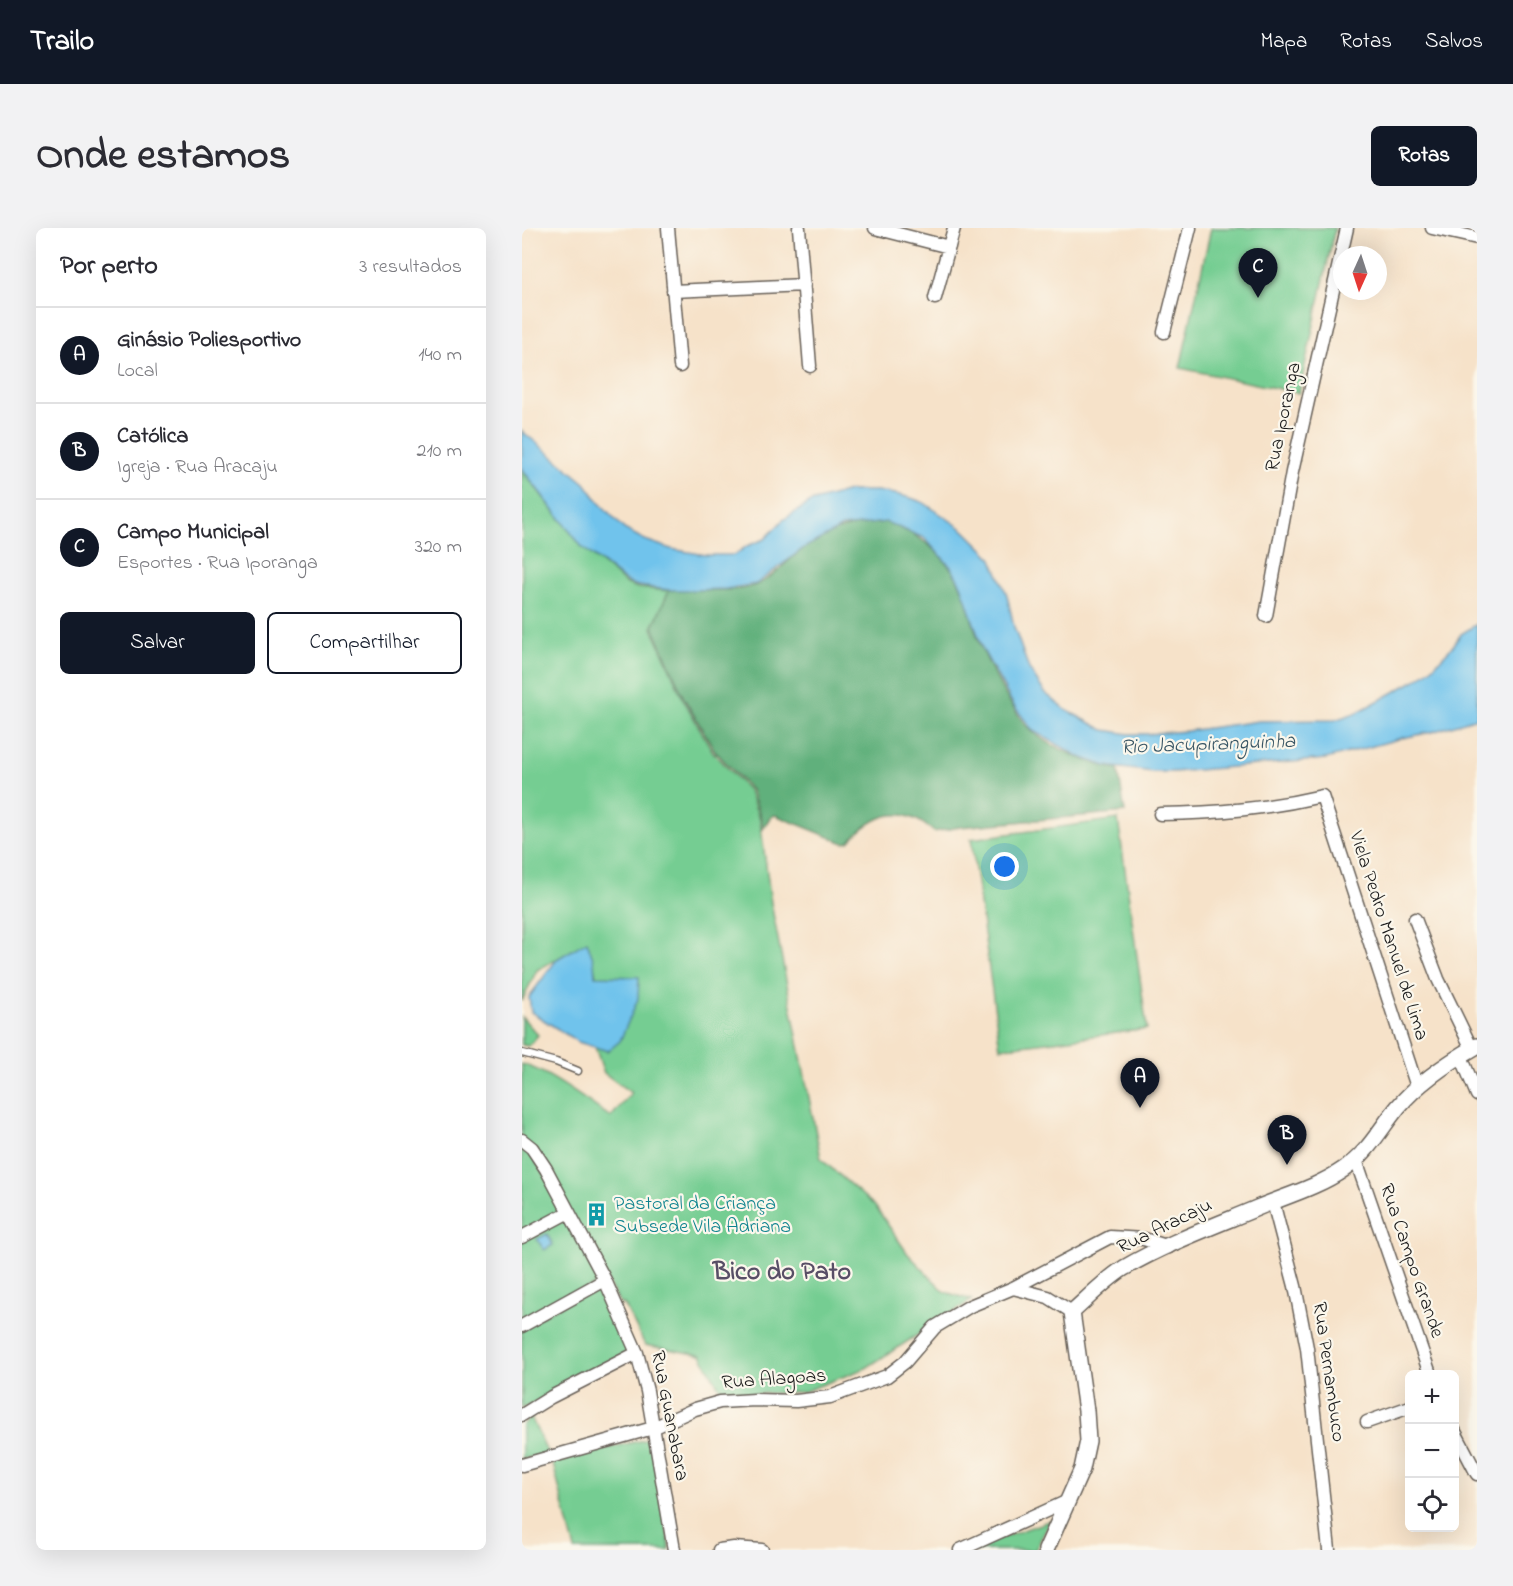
<!DOCTYPE html>
<html lang="pt">
<head>
<meta charset="utf-8">
<style>
  :root { --surface:#fff; --page:#f2f2f3; --text:#2b2b33; --muted:#7c7c81; --line:#e1e1e2; --accent:#111827 }
  body { margin:0; font-family:"Indie Flower",sans-serif; background:var(--page); color:var(--text) }
  .controls { position:absolute; right:18px; bottom:18px; display:grid; overflow:hidden; border-radius:9px; box-shadow:0 6px 24px #0002 }
  .controls button { width:54px; height:54px; display:grid; place-items:center; padding:0; border:0; border-bottom:2px solid var(--line); background:var(--surface); color:var(--text); font:30px sans-serif }
  .compass { position:absolute; left:811px; top:18px; width:54px; height:54px; border-radius:50%; background:var(--surface); box-shadow:0 6px 24px #0002; rotate:183deg }
  .you { position:absolute; left:483px; top:639px; width:21px; height:21px; margin:-15px; border:4px solid #fff; border-radius:50%; background:#1a73e8; box-shadow:0 0 0 9px #1a73e833 }
  .badge { display:grid; place-items:center; width:39px; height:39px; border-radius:50%; background:var(--accent); color:#fff; font-size:20px; font-weight:700 }
  .pin { position:absolute; translate:-50% -50px; filter:drop-shadow(0 2px 3px #0008) }
  .pin::after { content:''; position:absolute; top:32px; width:21px; height:18px; background:inherit; clip-path:polygon(0 0,100% 0,50% 100%) }
  .list { margin:0; padding:0; list-style:none }
  h2 { display:flex; justify-content:space-between; align-items:center; height:78px; margin:0; padding:0 24px; font-size:26px }
  h2 small { font-size:20px; font-weight:400; color:var(--muted) }
  .list li { display:grid; grid-template-columns:39px 1fr auto; gap:18px; align-items:center; box-sizing:border-box; height:96px; padding:0 24px; border-top:2px solid var(--line) }
  .list b { display:block; font-size:22px; white-space:nowrap }
  .list p { margin:0; font-size:20px; white-space:nowrap; color:var(--muted) }
  .list em { font-size:20px; font-style:normal; color:var(--muted) }
  .actions { display:flex; gap:12px; padding:18px 24px }
  .actions a { flex:1; padding:14px 0; border:2px solid var(--accent); border-radius:9px; text-align:center; font-size:21px; color:var(--accent) }
  .actions .main { background:var(--accent); color:#fff }
  .icon { flex:none; width:33px; height:33px; fill:none; stroke:currentColor; stroke-width:2; stroke-linecap:round; stroke-linejoin:round }
  .map { position:relative; flex:none; width:955px; height:1322px; overflow:hidden; border-radius:9px }
  header { display:flex; align-items:center; gap:36px; box-sizing:border-box; height:84px; padding:0 30px; background:var(--accent); color:#fff }
  header strong { font-size:28px }
  nav { display:flex; gap:33px; margin-inline-start:auto; font-size:21px }
  .intro { display:flex; align-items:center; justify-content:space-between; box-sizing:border-box; height:144px; padding:0 36px }
  h1 { margin:0; font-size:42px }
  .button { padding:15px 27px; border-radius:9px; background:var(--accent); color:#fff; font-size:21px; font-weight:700 }
  main { display:flex; gap:36px; padding:0 36px }
  aside { flex:1; background:var(--surface); border-radius:9px; box-shadow:0 6px 24px #0002 }
  .map>svg:first-child { display:block }
</style>
</head>
<body>
<header>
<strong>Trailo</strong>
<nav><a>Mapa</a><a>Rotas</a><a>Salvos</a></nav>
</header>
<div class="intro"><h1>Onde estamos</h1><a class="button">Rotas</a></div>
<main>
<aside>
<h2>Por perto<small>3 resultados</small></h2>
<ul class="list">
<li><span class="badge">A</span><div><b>Ginásio Poliesportivo</b><p>Local</p></div><em>140 m</em></li>
<li><span class="badge">B</span><div><b>Católica</b><p>Igreja · Rua Aracaju</p></div><em>210 m</em></li>
<li><span class="badge">C</span><div><b>Campo Municipal</b><p>Esportes · Rua Iporanga</p></div><em>320 m</em></li>
</ul>
<div class="actions"><a class="main">Salvar</a><a>Compartilhar</a></div>
</aside>
<div class="map">
<svg width="955" height="1322" viewBox="0 0 955 1322">
  <rect width="100%" height="100%" fill="#fbf7ec"/>
  <filter id="ink" filterUnits="userSpaceOnUse"><feTurbulence type="fractalNoise" baseFrequency=".0167" numOctaves="2"/><feDisplacementMap in="SourceGraphic" scale="12" xChannelSelector="R" yChannelSelector="G"/><feConvolveMatrix kernelMatrix="1 2 1 2 8 2 1 2 1" color-interpolation-filters="sRGB"/></filter>
  <filter id="wash" filterUnits="userSpaceOnUse"><feTurbulence type="fractalNoise" baseFrequency=".008" numOctaves="4" result="noise"/><feDisplacementMap in="SourceGraphic" scale="24" xChannelSelector="R" yChannelSelector="G"/><feGaussianBlur stdDeviation="1.35" result="paint"/><feColorMatrix in="noise" values="0 0 0 0 0 0 0 0 0 0 0 0 0 0 0 0 0 1.4 0 .05"/><feComposite in="paint" operator="in"/></filter>
  <g filter="url(#wash)">
    <rect width="100%" height="100%" fill="#f6e2c9"/>
    <path fill="#75cd92" stroke="#487457" stroke-width="1.5" d="M689 0H813L777 165 658 140Z
      M0 242 60 319 105 356 116 360 147 363 130 400 161 471 191 524 227 563 238 592 249 675 299 931 353 978 386 1026 423 1064 450 1072 344 1140 281 1164 221 1166 203 1170 179 1127 123 1117 102 1076 99 1077 0 909V836C28 844 64 873 89 889L109 865 82 845 73 819 86 823C80 789 76 745 65 714L15 742 0 773Z
      M596 591 625 801 478 820 449 611Z
      M0 789 16 807 7 818 0 817Z
      M0 915 4 917 43 983 0 1005Z
      M46 987 81 1052 0 1097V1011Z
      M79 1056 113 1124 0 1181V1099Z
      M9 1189 26 1226 0 1231V1197Z
      M131 1210 148 1322H53L30 1232Z
      M529 1292 513 1322H453L462 1316Z"/>
    <path fill="#60b07c" stroke="#3e664c" stroke-width="1.5" d="M364 294C392 305 408 314 427 338 443 358 448 387 456 411 465 434 493 490 512 505 531 520 573 538 596 541L603 584 438 599 412 604C381 576 354 584 327 614L322 615 253 587 247 591 241 601 240 593 229 562 193 523 162 470 131 399 147 362C172 360 211 366 234 357 250 351 268 330 282 320 308 301 333 296 364 294Z"/>
    <path fill="#70c3ec" stroke="#467084" stroke-width="1.5" d="M0 203 63 255 76 273 102 301 123 312 149 321 184 327H213L225 318 243 311 261 292 289 274 327 263H355L373 266 389 270 402 275 442 302 469 329 485 367 492 399 507 441 523 465 544 482 582 502 607 506H625L665 503 737 493 813 492 836 484 892 453 908 442 931 418 939 406 955 396V490L910 504 880 510 804 531 652 544H631L584 538 558 529 511 503 492 478 461 422 439 357 429 339 402 310 364 294 320 299 282 320 234 356 204 361 173 362H147L116 358 107 355 93 345 60 319 0 241Z
      M65 713 72 734 73 748 117 749 116 771 98 813 86 823 56 814 9 784 7 769 35 731Z
      M25 1006 31 1017 22 1022 15 1011Z"/>
  </g>
  <g filter="url(#ink)">
    <g fill="none" stroke-linecap="round" stroke-linejoin="round">
      <defs>
        <path id="service" d="M0 825 34 834 56 843"/>
        <path id="minor" d="M146 0 158 138
          M277 0 288 138
          M353 0 427 19
          M910 0 955 10
          M151 63 282 57
          M413 70 432 0
          M642 104 668 0
          M744 388 770 244 825 0
          M638 586C695 585 744 581 800 568L895 859
          M893 691 916 751 950 821
          M939 828 955 867
          M0 912 10 920 24 941 83 1052 115 1125 125 1163 152 1322
          M834 932 908 1146
          M751 974 773 1058 785 1120 807 1322
          M0 1009 47 984
          M491 1060 526 1069 550 1084
          M0 1098 83 1052
          M0 1187 29 1169 115 1125
          M845 1194 888 1179
          M932 1202 955 1246
          M0 1237 131 1200 173 1181 198 1174 233 1172 274 1173 308 1169 365 1148 383 1134 413 1099 448 1078 491 1060 588 1009 622 1011 647 1019
          M197 1322 212 1320 240 1322
          M438 1322 546 1273"/>
        <path id="tertiary" d="M524 1322 560 1241 566 1213 564 1183 550 1084C567 1069 583 1052 602 1040 643 1016 692 998 735 980 764 968 796 959 822 941 846 925 858 901 876 879 896 855 927 834 955 818"/>
      </defs>
      <use href="#service" stroke="#686159" stroke-width="9"/>
      <use href="#minor" stroke="#686159" stroke-width="15"/>
      <use href="#tertiary" stroke="#686159" stroke-width="18"/>
      <use href="#service" stroke="#fff" stroke-width="6"/>
      <use href="#minor" stroke="#fff" stroke-width="12"/>
      <use href="#tertiary" stroke="#fff" stroke-width="15"/>
    </g>
  </g>
  <defs>
    <symbol id="building-bare" viewBox="-9 -9 18 18"><path d="M-4-6H4V6H1V3H-1V6H-4ZM-2.5-4.3h1.7v1.8h-1.7ZM.8-4.3h1.7v1.8H.8ZM-2.5-1h1.7V.8h-1.7ZM.8-1h1.7V.8H.8Z" fill="#0f9aa8" stroke="#fbf7ec" stroke-width="2.5" paint-order="stroke"/></symbol>
  </defs>
  <g fill-rule="evenodd">
    <use href="#building-bare" x="58" y="970" width="33" height="33"/>
  </g>
  <g text-anchor="middle" dominant-baseline="central" stroke-width="4.5" stroke-linejoin="round" paint-order="stroke">
    <g font-size="20" fill="#1c1c1c" stroke="#fbf7ec">
      <text transform="translate(762 189) rotate(-78)">Rua Iporanga</text>
      <text transform="translate(866 708) rotate(72)">Viela Pedro Manuel de Lima</text>
      <text transform="translate(643 999) rotate(-26)">Rua Aracaju</text>
      <text transform="translate(889 1033) rotate(71)">Rua Campo Grande</text>
      <text transform="translate(806 1144) rotate(82)">Rua Pernambuco</text>
      <text transform="translate(252 1152) rotate(-4)">Rua Alagoas</text>
      <text transform="translate(147 1188) rotate(79)">Rua Guanabara</text>
    </g>
    <g font-size="20" fill="#0d838f" stroke="#fbf7ec" text-anchor="start">
      <text x="92" y="976">Pastoral da Criança<tspan x="92" dy="23">Subsede Vila Adriana</tspan></text>
    </g>
    <g font-size="21" font-style="italic" fill="#395665" stroke="#fbf7ec">
      <text transform="translate(686 517) rotate(-2)">Rio Jacupiranguinha</text>
    </g>
    <g font-size="26" font-weight="bold" fill="#584e66" stroke="#fbf7ec">
      <text x="260" y="1045">Bico do Pato</text>
    </g>
  </g>
</svg>
<div class="controls">
<button>+</button>
<button>−</button>
<button><svg class="icon" aria-label="locate" viewBox="0 0 24 24"><circle cx="12" cy="12" r="6"/><path d="M12 2v4M12 18v4M2 12h4M18 12h4"/></svg></button>
</div>
<svg class="compass" viewBox="-18 -18 36 36"><path d="M0-13l5 13h-10z" fill="#e53935"/><path d="M0 13l5-13h-10z" fill="#7c7c81"/></svg>
<div class="you"></div>
<div class="pin badge" style="left:618px;top:880px">A</div>
<div class="pin badge" style="left:765px;top:937px">B</div>
<div class="pin badge" style="left:736px;top:70px">C</div>
</div>
</main>
</body>
</html>
